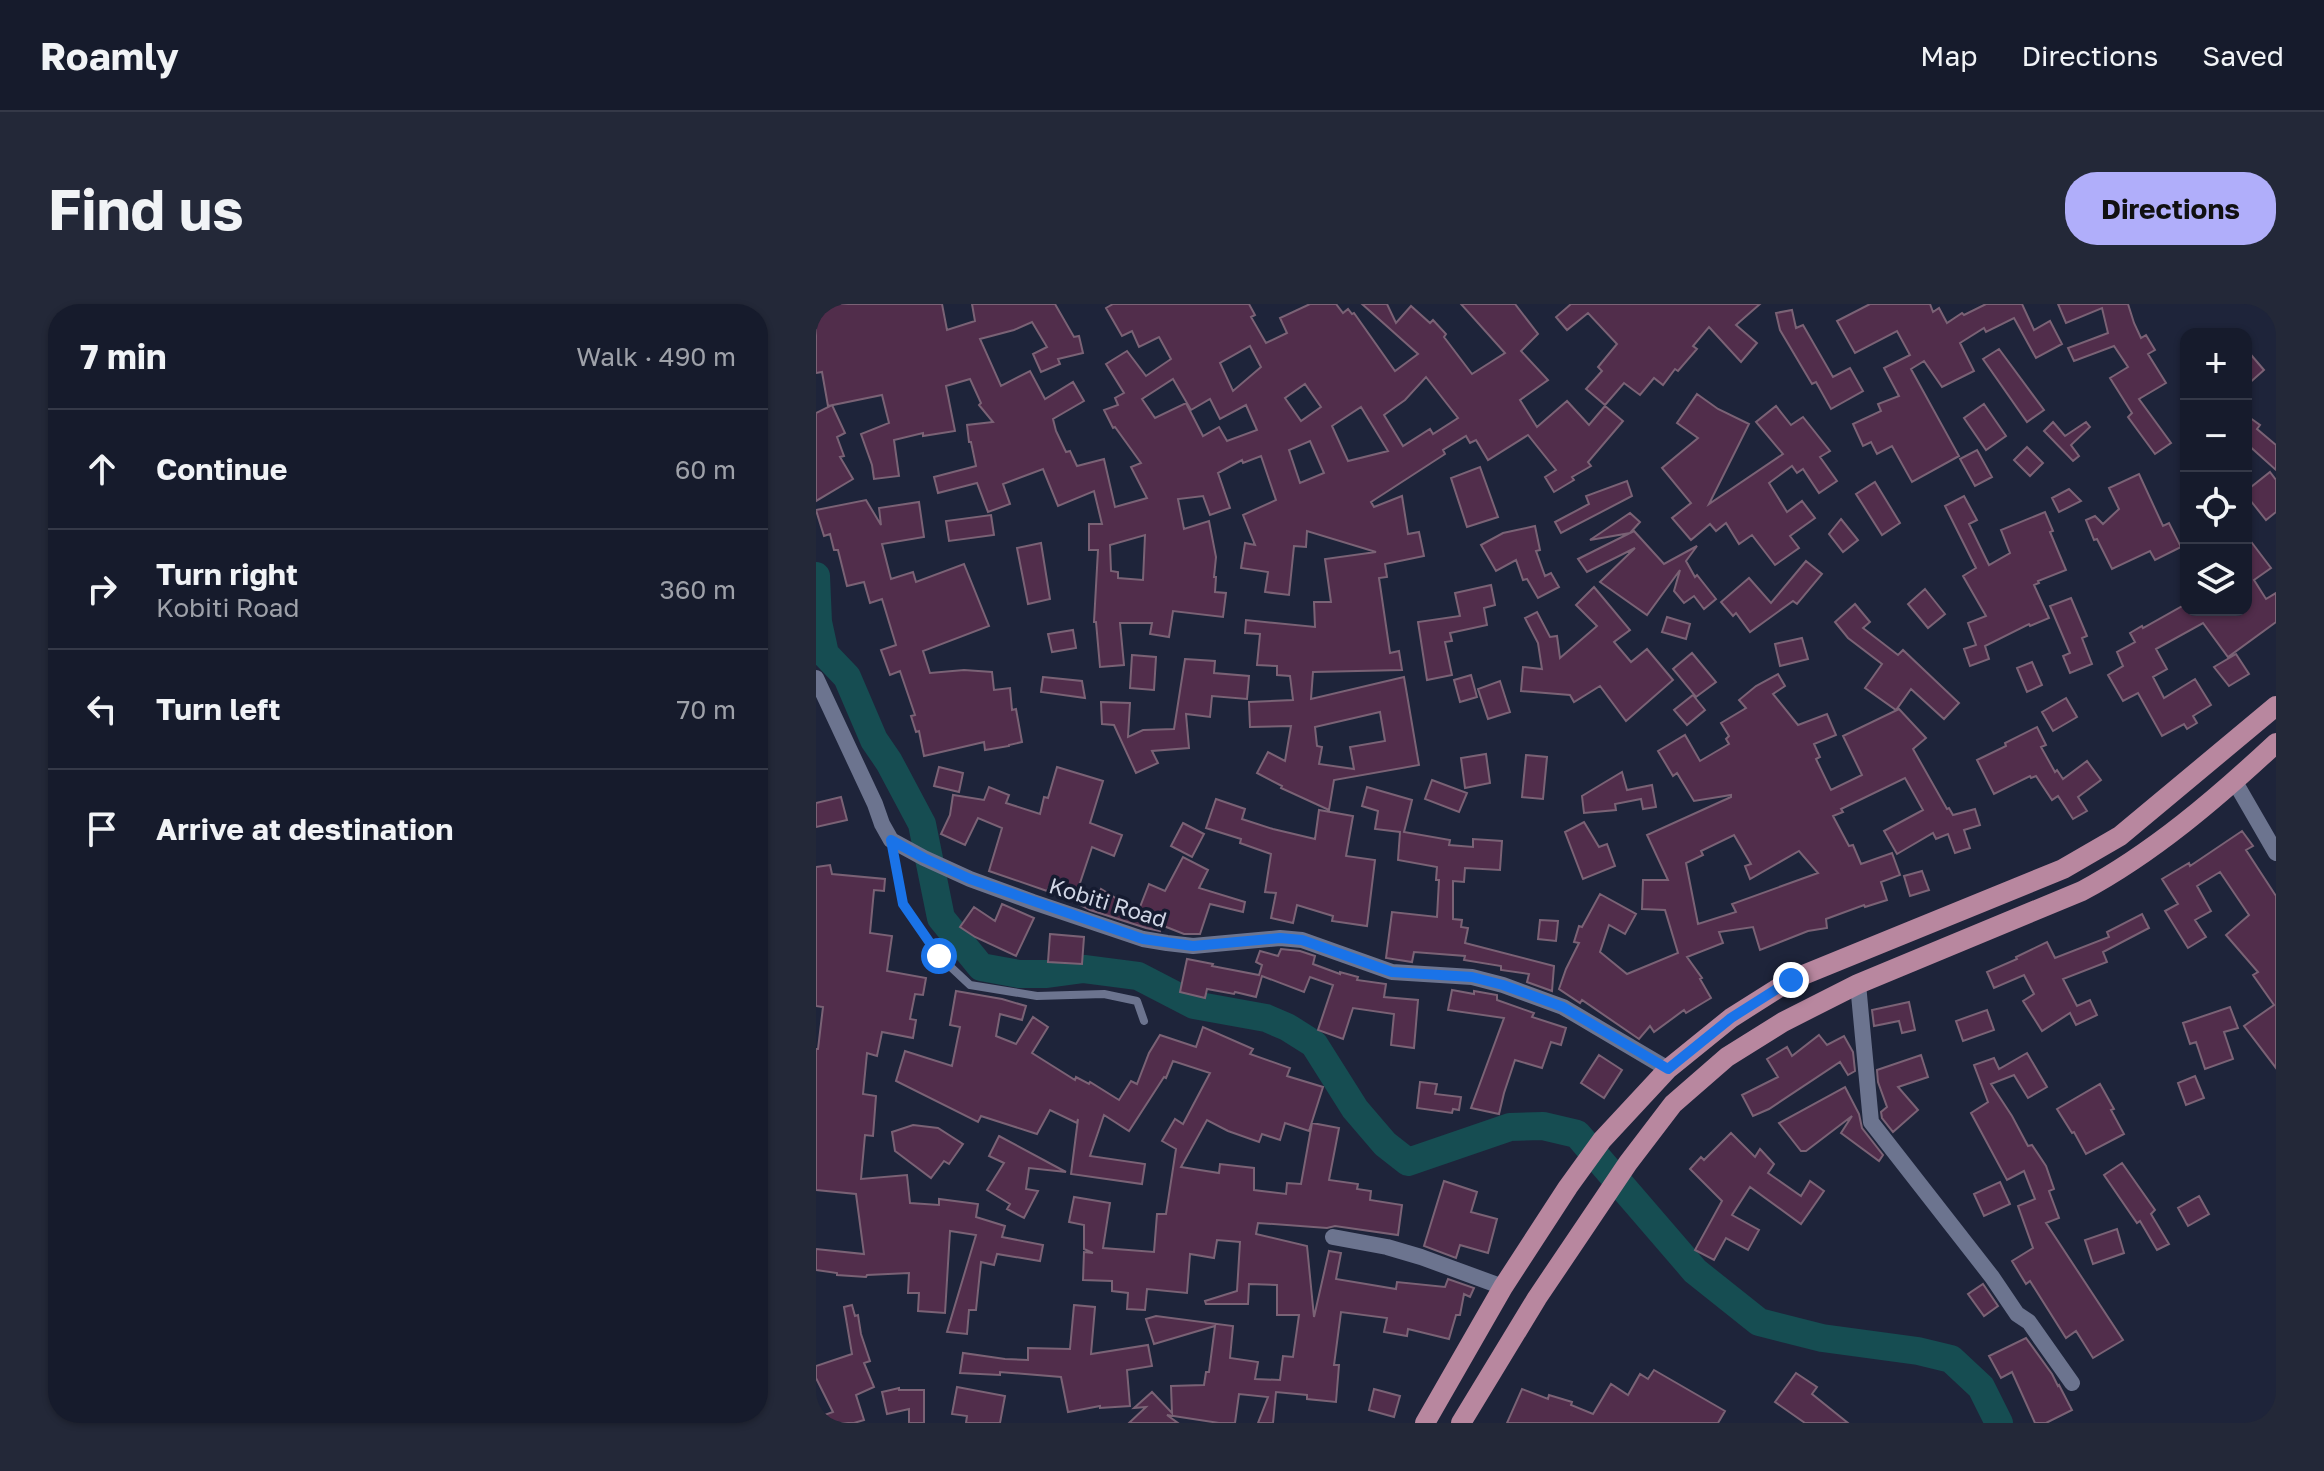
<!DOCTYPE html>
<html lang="en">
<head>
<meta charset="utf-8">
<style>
  :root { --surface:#161b2c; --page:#232838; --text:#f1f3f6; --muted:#9ea1a9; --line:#353948; --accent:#b0aefa }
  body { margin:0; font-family:"Golos Text",sans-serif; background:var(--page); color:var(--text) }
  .controls { position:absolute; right:24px; top:24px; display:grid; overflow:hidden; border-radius:16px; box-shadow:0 2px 6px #0004 }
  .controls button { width:72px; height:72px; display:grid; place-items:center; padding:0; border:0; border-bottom:2px solid var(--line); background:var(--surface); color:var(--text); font:40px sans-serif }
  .stop { position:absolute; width:24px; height:24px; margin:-18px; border:6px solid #1a73e8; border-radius:50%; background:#fff }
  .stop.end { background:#1a73e8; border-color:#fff; box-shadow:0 2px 8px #0008 }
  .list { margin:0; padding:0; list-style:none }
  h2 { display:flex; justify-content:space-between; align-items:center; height:104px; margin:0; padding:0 32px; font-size:34px }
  h2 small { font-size:26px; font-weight:400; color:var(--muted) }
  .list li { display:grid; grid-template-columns:52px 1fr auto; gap:24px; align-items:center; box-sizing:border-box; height:120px; padding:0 32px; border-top:2px solid var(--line) }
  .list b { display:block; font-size:30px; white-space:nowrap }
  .list p { margin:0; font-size:26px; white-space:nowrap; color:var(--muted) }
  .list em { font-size:26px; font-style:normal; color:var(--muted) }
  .icon { flex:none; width:44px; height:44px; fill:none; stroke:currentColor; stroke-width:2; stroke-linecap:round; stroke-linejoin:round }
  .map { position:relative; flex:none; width:1460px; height:1119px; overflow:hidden; border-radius:32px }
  header { display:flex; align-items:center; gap:48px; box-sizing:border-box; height:112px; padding:0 40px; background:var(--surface); border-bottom:2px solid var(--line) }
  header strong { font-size:38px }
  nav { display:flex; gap:44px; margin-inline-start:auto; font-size:28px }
  .intro { display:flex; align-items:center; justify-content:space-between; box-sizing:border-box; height:192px; padding:0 48px }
  h1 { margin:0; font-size:56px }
  .button { padding:20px 36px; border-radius:32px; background:var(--accent); color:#111; font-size:28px; font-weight:700 }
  main { display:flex; gap:48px; padding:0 48px }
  aside { flex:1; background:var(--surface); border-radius:32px; box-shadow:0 2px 6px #0004 }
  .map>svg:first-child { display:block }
</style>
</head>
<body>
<header>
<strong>Roamly</strong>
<nav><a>Map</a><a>Directions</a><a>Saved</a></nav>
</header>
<div class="intro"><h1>Find us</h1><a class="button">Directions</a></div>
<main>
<aside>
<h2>7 min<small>Walk · 490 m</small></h2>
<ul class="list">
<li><svg class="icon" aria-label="ahead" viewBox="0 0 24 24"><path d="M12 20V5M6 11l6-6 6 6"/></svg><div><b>Continue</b></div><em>60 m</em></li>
<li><svg class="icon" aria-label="right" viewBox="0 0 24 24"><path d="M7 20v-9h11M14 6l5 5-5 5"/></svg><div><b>Turn right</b><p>Kobiti Road</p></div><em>360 m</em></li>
<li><svg class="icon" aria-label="left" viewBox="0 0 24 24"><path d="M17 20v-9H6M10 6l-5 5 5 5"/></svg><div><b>Turn left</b></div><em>70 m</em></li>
<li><svg class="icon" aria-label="arrive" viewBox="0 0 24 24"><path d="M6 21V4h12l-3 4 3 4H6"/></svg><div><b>Arrive at destination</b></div></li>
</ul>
</aside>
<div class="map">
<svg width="1460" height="1119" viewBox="0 0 1460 1119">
  <rect width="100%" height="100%" fill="#1e243a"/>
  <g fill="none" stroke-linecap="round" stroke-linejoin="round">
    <path stroke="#164d52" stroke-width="28" d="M0 272 2 318 9 350 31 373 58 436 73 458 106 520 125 614 165 663 203 670H231L268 665 322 672 378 701 450 714 471 723 498 740 539 805 569 840 592 858 694 823 727 822 761 830 879 967 943 1018 1006 1034 1102 1047 1135 1055 1165 1083 1183 1119"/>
  </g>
  <path fill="#512d4b" stroke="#7a6275" stroke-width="2" fill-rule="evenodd" d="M0 0H126L131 26 159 17 156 0H239L258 33 263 32 267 49 242 55 244 60 225 68 217 50 231 43 216 18 198 26 164 35 185 82 214 67 229 95 257 78 268 97 237 115 240 127 250 148 254 147 261 162 288 155 299 203 331 194 315 163 325 159 299 123 297 124 288 106 302 101 299 94 308 89 290 60 311 47 330 72 355 55 343 33 323 43 316 27 306 32 290 4 297 0H433L439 11 435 13 450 39 471 29 464 14 494 0H520L527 9 532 5 536 10 538 9 579 67 602 50 546 0H571L580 19 595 2 614 19 617 16 630 30 628 33 656 70 689 49 645 0H699L722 30 705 47 732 76 704 96 721 123 751 97 773 121 789 102 807 117 772 158 775 162 756 173 758 176 738 188 729 173 740 166 712 131 672 156 660 136 654 139 650 132 627 146 629 150 555 198 558 203 586 192 592 230 603 228 608 252 569 260 571 273 563 274 574 349 583 347 586 366 497 368 495 395 588 373 603 461 518 476 513 506 465 484 466 482 441 469 452 448 469 457 475 422 434 423 433 398 477 396 474 372 461 371V362L441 361 444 330 429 329 430 316 499 323 498 298H515L509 255 560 248 491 227 490 243 478 242 473 291 449 288 452 268 425 264 429 239 439 241 427 211 460 196 445 152 427 159 426 156 402 169 414 204 394 211 387 192 362 195 368 225 393 217 400 253 398 273H400L399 288 410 289 407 313 357 307 353 333 334 330 336 319H304L308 361 284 363 280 318H278L282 246H273V220H286L278 187 242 202 227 165 187 180 194 200 172 208 161 179 122 189 118 173 160 162 155 138H153L151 121 177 118 163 101 165 99 154 75 130 82 139 127 107 132V129L78 136 83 172 58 175 56 161 45 130 73 119 66 91 12 102 6 68 0 69ZM434 42 445 63 417 87 404 59ZM610 73 642 114 617 130 614 125 587 142 568 111 589 96ZM357 75 375 106 394 95 404 115 430 101 441 126 411 137 403 123 387 132 370 99 339 114 326 95ZM489 80 505 103 485 117 469 94ZM545 103 572 147 532 157 516 122ZM494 137 508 169 484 179 473 146ZM329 231 327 276 302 274V268L295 267 294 241ZM564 408 569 437 534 443 538 465 503 460 506 443 501 442 499 423Z
    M755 0H944L920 21 941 39 925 58 893 23 877 42 881 45 862 67 859 65 847 81 838 74 824 91 808 79 789 101 770 85 786 67 782 63 801 40 772 9 751 26 740 13Z
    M1054 0H1114L1117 8 1123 4 1131 19 1146 9 1148 11 1170 0H1206L1218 26 1234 17 1246 40 1220 54 1198 14 1170 28 1168 24 1144 39 1158 67 1126 83 1108 57 1095 65 1143 152 1096 178 1076 142 1061 150 1055 138 1047 142 1037 120 1065 107 1062 100 1083 92 1068 64 1094 51 1081 27 1039 49 1021 17Z
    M1242 0H1312L1318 19 1325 34 1330 31 1339 46 1332 50 1350 79 1323 95 1355 139 1339 150 1312 113 1316 109 1294 74 1312 63 1298 42 1258 57 1252 44 1292 29 1286 4 1250 19Z
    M976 6 980 24 987 21 1017 73 1034 64 1047 87 1015 105 1000 78 996 80 964 26 960 9Z
    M1183 45 1228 106 1211 118 1167 55Z
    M1430 45 1448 66 1430 82Z
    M881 90 902 105 933 120 893 200 967 150 940 118 960 102 975 121 987 113 1014 147 1004 153 1021 177 1003 189 987 165 981 169 976 162 953 179 971 208 986 197 999 214 974 232 983 244 959 261 936 231 923 240 910 219 900 227 894 220 875 236 856 214 875 199 846 164 882 134 861 119Z
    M1168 100 1190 132 1170 146 1148 114Z
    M16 101 29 129 21 133 28 152 24 153 37 175 0 197V109Z
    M1430 111 1444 121 1441 125 1460 141V166L1431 140 1430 141Z
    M1237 118 1249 132 1270 118 1274 123 1255 141 1263 152 1257 157 1228 127Z
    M1211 143 1227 159 1214 172 1198 156Z
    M1161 146 1176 173 1159 182 1144 155Z
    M664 163 682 213 651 223 635 174Z
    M1454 168 1460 176V208L1450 216 1430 191V187Z
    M1323 170 1347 222 1353 219 1365 243 1339 256 1334 247 1296 265 1281 235 1278 236 1270 216 1279 212 1287 220 1303 205 1293 184Z
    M811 177 816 192 745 229 739 218 773 200 770 192Z
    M1059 178 1084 219 1066 231 1040 190Z
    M1253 185 1265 197 1243 208 1236 194Z
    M1148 192 1161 216 1153 220 1173 261 1194 249 1185 226 1229 208 1237 227 1234 228 1250 266 1222 277 1223 279 1218 281 1233 314 1214 322 1213 320 1169 342 1173 355 1154 362 1148 345 1160 341 1152 319 1170 312 1147 272 1160 264 1129 202Z
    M50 196 65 221 63 204 103 198 108 233 66 240 75 275 97 268 100 278 148 260 173 322 107 347 114 369 148 366 176 368 178 386 194 384 196 406 200 405 206 438 193 441V442L169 446 168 438 108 452 103 427 100 428 95 412 99 411 84 367 74 371 65 346 80 341 66 295 54 299 48 278 31 282 22 246H18L14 230 8 232 0 206Z
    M814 209 824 218 814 229 774 236Z
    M175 211 178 231 133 237 130 217Z
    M1025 215 1042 236 1027 248 1013 230Z
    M719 222 724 246 720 247 729 272 735 269 743 283 722 294 711 275 707 276 700 256 680 267 665 241 687 229Z
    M818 227 848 260 881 242 870 257 879 273 881 271 900 295 888 305 878 292 868 299 858 287 864 266 831 311 784 278 819 244 771 268 762 255Z
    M1430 231 1455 264 1438 276 1450 295 1460 289V318L1412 353 1387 319 1340 345 1351 365 1337 373 1348 394 1379 375 1395 401 1377 412 1381 419 1371 425 1368 420 1346 432 1322 389 1307 397 1292 371 1307 362 1301 348 1319 338 1314 329 1326 322 1327 324 1370 300V306H1430Z
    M225 239 234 295 212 300 201 244Z
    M990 257 1006 270 981 300 977 297 934 328 920 309 917 312 905 298 933 274 955 299Z
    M675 281 679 301 668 304 671 321 634 329 636 337 629 338 636 371 611 376 602 318 644 312 639 289Z
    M778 283 814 326 798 338 815 358 831 345 857 376 810 417 784 382 758 398 754 391 705 387 707 363 726 365 722 339 709 314 721 308 734 333 741 332 744 354 781 322 760 301Z
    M1109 285 1129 310 1112 324 1092 300Z
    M1255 294 1271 332 1266 334 1276 360 1254 369 1247 352 1254 349 1234 302Z
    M1039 300 1054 318 1047 324 1082 351 1087 346 1143 399 1128 415 1095 385 1080 406 1049 384 1066 360 1032 334 1019 318Z
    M851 313 874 320 870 335 846 328Z
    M257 326 260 344 236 348 232 330Z
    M986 334 992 355 964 362 959 340Z
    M876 349 900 378 880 393 857 365Z
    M1420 350 1433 370 1413 382 1398 363Z
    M316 351 340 353 338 386 314 384Z
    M369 355 399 357 398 369 433 372 431 395 396 392 394 413 370 410 373 444 336 447 342 459 320 469 298 421 286 420 285 398 314 399 312 433 327 426 358 425Z
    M1216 358 1226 381 1211 388 1201 364Z
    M962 370 969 382 957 390 982 421 1011 410 1020 431 998 440 1004 453 1000 455 1015 486 1046 471 1027 432 1083 405 1110 434 1097 445 1131 505 1133 504 1137 511 1159 505 1164 521 1148 526 1154 544 1139 549 1132 530 1120 535 1117 529 1081 550 1068 527 1107 506 1089 474 1025 505 1027 508 1017 512 1033 542 1037 541 1045 560 1076 549 1084 571 1065 578 1071 596 1049 603 1048 601 1010 615 1011 624 992 627 944 646 937 623 903 628 907 639 871 653 886 674 884 675 895 694 870 709 868 706 838 728 834 722 823 735 766 696 764 699 743 685 750 665 763 639 758 638 763 622 766 623 784 590 820 610 809 630 793 621 784 648 811 670 862 649 849 606 826 605 827 576H852L831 531 915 493V491L878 497 861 469 857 472 842 447 869 431 884 457 913 440 910 435 913 432 905 419 930 404 923 396 940 382ZM918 531 935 560 929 562 934 575 983 547 1002 569 916 600 920 608 882 620 870 559 887 551 885 547Z
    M655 371 661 393 644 398 638 376Z
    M227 373 266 377 269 394 225 388Z
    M684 377 694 408 672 415 662 385Z
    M877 391 889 406 871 421 858 406Z
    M1250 394 1261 413 1237 427 1226 408Z
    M1221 423 1230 441 1225 443 1239 468 1241 466 1247 475 1271 457 1285 476 1262 493 1271 507 1257 515 1242 492 1236 496 1220 472 1215 474 1214 472 1178 490 1161 456 1190 442 1189 439Z
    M670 450 674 479 649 484 645 454Z
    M710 451 731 453 727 495 706 493Z
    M123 463 147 469 143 488 118 482Z
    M241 463 287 477 274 519 306 531 298 552 276 543 262 585 281 594 285 585 322 608 333 580 349 587 367 553 392 566 383 584 429 598 427 608 394 600 384 630H368L345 621 344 627 330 624 274 606 237 587 238 573 231 587 173 567 186 524 162 514 149 541 125 530 134 511 137 491 168 496 173 483 193 491 190 499 224 510 228 493 232 494Z
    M806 468 811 486 836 481 840 503 827 505 825 495 799 500 800 506 768 509 766 492Z
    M616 476 651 489 643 508 609 495Z
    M551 483 596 496 588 528 634 536 633 541 657 543V535L686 537 684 566 649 564 648 578 637 577V615L646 616 645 623 652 624 649 639 738 662 736 687 711 678 713 670 685 666V662L648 656 649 652 598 648 596 658 570 654 576 608 621 613 623 576H620L621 563 582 556 584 528 559 525 562 507 546 502Z
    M25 493 31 516 0 523V499Z
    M400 495 429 505 426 515 457 525 499 535 503 506 537 512 530 552 559 556 551 622 516 617 517 612 481 601 477 619 455 614 460 589 449 588 455 550 424 539 425 535 390 524Z
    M768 518 783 543 791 540 799 562 767 575 749 528Z
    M367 519 388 530 376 553 355 542Z
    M1426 527 1437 542 1430 546 1460 592V764L1428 722 1458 701 1437 671 1442 668 1410 631 1433 611 1404 568 1381 582 1395 607 1379 616 1390 633 1372 644 1349 607 1362 600 1346 575 1373 559 1374 562Z
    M14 561 16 570 69 575 68 587 58 586 54 629 76 632 71 667 110 674 107 691 99 690 94 715 100 716 97 734 66 728 61 752 51 749 47 790 60 792 57 832 49 831 45 875 91 871 94 899 123 901V895L162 900 160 913 189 922 186 933 227 941 224 957 181 950 178 961 165 958 160 1006H153L151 1030 131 1028 160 931 134 927 129 1009 102 1007 103 989H92L93 969 51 971 50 973 21 971V969L0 966V945L48 950 40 890 0 886V745H2L7 703 0 702V563Z
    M1106 567 1113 586 1094 592 1088 572Z
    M186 600 218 614 200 652 159 633 144 623 158 603 179 617Z
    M1326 610 1333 624 1287 648 1291 658 1247 675 1261 702 1274 696 1281 711 1260 721 1254 709 1226 727 1207 697 1218 690 1208 671 1178 684 1171 668 1201 655 1200 653 1231 638 1239 654 1293 633 1291 628Z
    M724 616 742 617 740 637 722 635Z
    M234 630 268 633 266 660 232 658Z
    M465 645 484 647 499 652 497 660 524 670V668L542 673 541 676 570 680 568 693 602 696 598 744 575 741 578 710 537 704 527 735 502 726 517 681 494 673 488 688 446 672 440 693 419 688 418 690 391 685 389 694 364 688 371 655 397 660 396 662 443 671 446 661 440 658 444 647 462 652Z
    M636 686 658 690V687L681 691V696L718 709 716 713 750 724 745 741 735 738 726 764 699 756 688 789 683 810 655 804 688 714 632 706Z
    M140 687 186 695 210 702 206 716 184 710 180 732 200 740 217 713 232 723 216 749 259 776 260 773 273 780 274 778 303 796 315 777 321 780 333 749 344 731 380 743 387 723 437 745 434 750 474 764 471 772 507 783 493 827 469 819 464 836 446 830 443 838 412 827 391 816 365 863 403 869 404 860 438 864V886L470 890 471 879 485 880 496 819 523 824 513 876 542 880 541 885 555 887 554 896 586 901 582 931 519 922 511 924 442 919 440 930 491 942 498 1013 513 947 525 949 520 975 580 985 581 978 629 983 632 975 658 984 654 993 648 990 644 1011H640L633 1035 592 1025 591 1032 568 1028 571 1014 525 1008 518 1061H523L520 1098 491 1095V1091L460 1088 457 1119H442L452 1093 423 1090 419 1119H403L351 1111 362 1119H313L330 1103 318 1104 336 1088 356 1109 355 1082 388 1081 390 1068H393L399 1022 338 1040 330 1015 340 1012 417 1022 414 1054 442 1058 439 1075 464 1076 467 1052 477 1053 483 1011H461V981L433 980 432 1000H390L389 997 421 987 424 938 401 936 398 954 374 950 371 989 331 985 329 1006 311 1005 312 989 296 987V977L267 976 268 948 277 949 268 945V921L253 918 258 893 294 899 287 944 338 948 341 910H350L360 845 346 837 359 815 367 820 394 769 357 757 350 774 348 773 313 827 288 811 274 852 329 860 326 880 255 870 262 815 261 819 234 806 221 830 165 812 162 818 80 777 89 747 136 762 144 723 134 721Z
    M1093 698 1099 726 1086 729 1083 717 1058 722 1056 706Z
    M1414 703 1422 724 1408 728 1417 755 1389 765 1380 738 1374 740 1367 719Z
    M1171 706 1178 726 1147 737 1140 717Z
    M1003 731 1011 741 1028 732 1037 748 1039 767 1032 771 1024 758 953 805 937 812 926 791 962 773 951 755 971 743 976 752Z
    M1211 749 1231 783 1212 794 1198 771 1175 780 1196 812 1212 842 1216 841 1230 862 1238 885 1233 887 1243 914 1230 919 1307 1036 1277 1054 1260 1027 1250 1034 1214 977 1210 980 1196 957 1217 944 1202 902 1219 895 1208 867 1191 876 1155 809 1172 798 1158 761 1178 754 1183 765Z
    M783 751 806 766 788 794 765 779Z
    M1105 751 1112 773 1082 783 1102 806 1077 828 1066 814 1065 808 1071 803 1062 778 1061 766Z
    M1379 772 1388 794 1370 801 1362 779Z
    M604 778 621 780 619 790 645 793 643 806 637 805 636 809 601 804Z
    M1284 780 1298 805 1295 806 1308 830 1270 850 1258 828 1256 829 1241 805Z
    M1029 783 1043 810 1046 824 1067 851 1063 857 1025 829 1036 812 990 847H985L963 819Z
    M97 821 122 824 147 840 133 860 128 857 115 874 79 847 76 828Z
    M915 829 939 853 944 845 958 860 952 869 985 892 994 877 1008 887 985 920 934 883 916 911 943 926 932 946 910 934 898 956 879 946 906 897 874 865 885 853 888 856Z
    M183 832 250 868 213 864 210 885 222 887 208 914 191 905 194 900 171 886 188 859 173 852Z
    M1306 859 1339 906 1335 910 1353 940 1341 946 1324 917 1321 919 1288 871Z
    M628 877 661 888 655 908 681 915 672 949 644 941 640 954 608 942Z
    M1184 878 1194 900 1168 912 1158 890Z
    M1383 892 1393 910 1372 922 1362 904Z
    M1301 925 1308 949 1277 960 1269 936Z
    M1167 980 1182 1002 1168 1012 1152 990Z
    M36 1001 39 1012 42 1011 45 1030 54 1057 48 1059 58 1083 40 1091 48 1116 38 1119H0V1114L17 1108 0 1074V1062L36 1050 28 1003Z
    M258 1001 279 1003 275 1050 332 1041 336 1062 311 1066 314 1102 284 1104V1102L252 1108 245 1073 184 1068V1071L144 1069 147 1049 189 1055 212 1056V1044L254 1045Z
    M1210 1034 1236 1070 1242 1082 1243 1081 1256 1106 1230 1119H1219L1196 1068 1185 1074 1173 1052Z
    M838 1066 909 1107 902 1119H691L706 1085 732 1095 733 1091 756 1098 755 1101 777 1110 795 1080 812 1091 824 1070 832 1075Z
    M980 1069 1001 1083 996 1090 1032 1119H989L959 1098Z
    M141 1083 189 1092 184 1119H150L151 1112 136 1110Z
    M83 1084V1086H108V1119H93V1105L71 1110 66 1088Z
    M558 1085 584 1092 578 1113 553 1106Z"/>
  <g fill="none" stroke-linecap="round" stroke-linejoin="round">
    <path stroke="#6c748f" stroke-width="8" d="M75 537 87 600 123 652 154 681 221 692 288 690 321 697 328 717"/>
    <path stroke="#6c748f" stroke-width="16" d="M0 374 59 500 66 520 75 536 108 554 154 575 217 598 327 635 351 639 377 642 464 634 486 636 576 668 656 673 687 681 747 703 852 765
      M1419 478 1460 549
      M1042 680 1055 818 1176 973 1201 1010 1213 1018 1256 1079
      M517 933 571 943 605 953 687 983"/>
    <path stroke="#b8879f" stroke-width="20" d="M609 1119 687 983 752 883 786 836 852 765 915 714 975 676 1247 565 1304 532 1460 402
      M645 1119 721 994 812 859 857 800 911 753 967 718 1042 680 1266 587C1337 549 1401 494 1460 439"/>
  </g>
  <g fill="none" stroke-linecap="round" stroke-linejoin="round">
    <path stroke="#1a73e8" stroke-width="10" d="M123 652 87 600 75 536 108 554 154 575 327 635 377 642 464 634 486 636 576 668 656 673 687 681 747 703 852 765 915 714 975 676"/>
  </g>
  <g text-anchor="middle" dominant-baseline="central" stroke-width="7" stroke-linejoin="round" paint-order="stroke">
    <g font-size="22" fill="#d1d6e5" stroke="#151b30">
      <text transform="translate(292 598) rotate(17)">Kobiti Road</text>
    </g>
  </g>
</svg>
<div class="controls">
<button>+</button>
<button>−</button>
<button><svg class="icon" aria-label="locate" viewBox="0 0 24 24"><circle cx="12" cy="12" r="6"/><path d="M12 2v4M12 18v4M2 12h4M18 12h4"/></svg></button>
<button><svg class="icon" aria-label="layers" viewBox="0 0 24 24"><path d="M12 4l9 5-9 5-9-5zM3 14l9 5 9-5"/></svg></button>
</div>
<div class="stop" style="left:123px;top:652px"></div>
<div class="stop end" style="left:975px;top:676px"></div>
</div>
</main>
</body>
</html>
